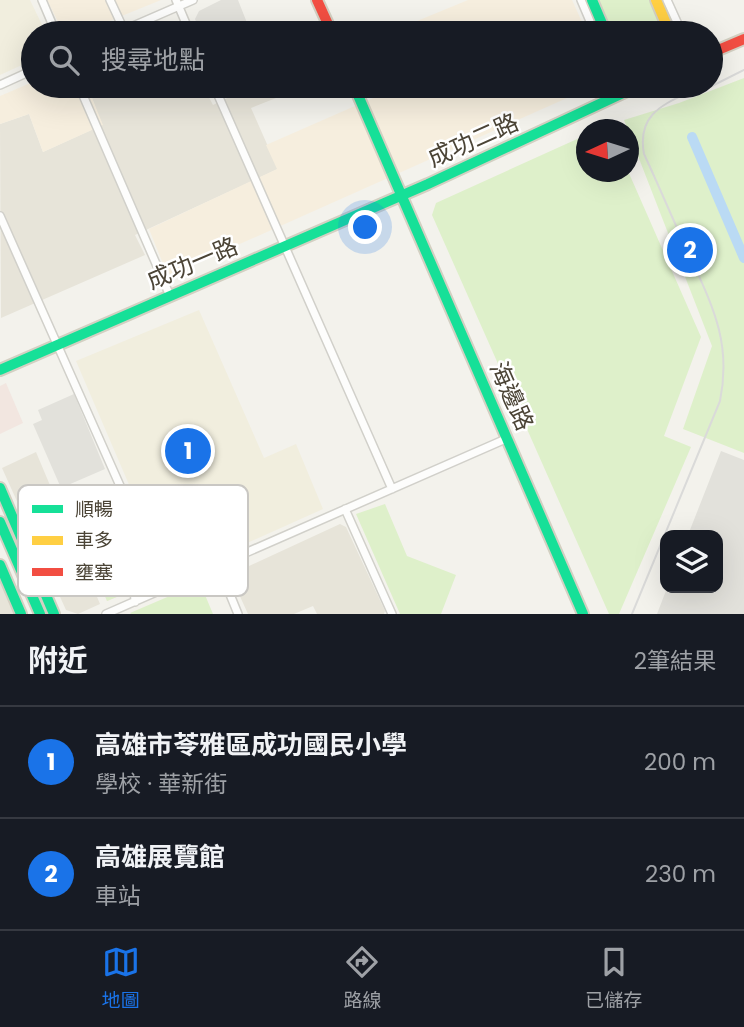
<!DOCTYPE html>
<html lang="zh-TW">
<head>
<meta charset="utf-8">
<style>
  :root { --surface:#171b24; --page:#20242c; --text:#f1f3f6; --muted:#9ea1a6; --line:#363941; --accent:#1a73e8 }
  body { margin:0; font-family:Poppins,"Noto Sans TC",sans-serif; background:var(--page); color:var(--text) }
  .controls { position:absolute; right:21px; bottom:21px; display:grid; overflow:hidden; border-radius:14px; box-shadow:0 7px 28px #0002 }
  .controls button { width:63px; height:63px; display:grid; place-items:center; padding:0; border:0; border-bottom:2px solid var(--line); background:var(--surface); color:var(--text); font:35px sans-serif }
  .compass { position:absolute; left:576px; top:119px; width:63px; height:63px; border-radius:50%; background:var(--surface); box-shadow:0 7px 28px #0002; rotate:266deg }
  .you { position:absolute; left:366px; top:228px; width:24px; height:24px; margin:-18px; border:5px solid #fff; border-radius:50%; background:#1a73e8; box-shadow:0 0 0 10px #1a73e833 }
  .badge { display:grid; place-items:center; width:46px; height:46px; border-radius:50%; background:var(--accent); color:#fff; font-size:23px; font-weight:700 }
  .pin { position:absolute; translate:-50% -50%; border:4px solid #fff; box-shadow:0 2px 7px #0006 }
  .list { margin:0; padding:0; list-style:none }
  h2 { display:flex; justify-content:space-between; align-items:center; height:91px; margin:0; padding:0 28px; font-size:30px }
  h2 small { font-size:23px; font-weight:400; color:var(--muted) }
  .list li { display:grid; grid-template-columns:46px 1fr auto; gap:21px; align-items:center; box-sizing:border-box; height:112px; padding:0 28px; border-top:2px solid var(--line) }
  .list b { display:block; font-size:26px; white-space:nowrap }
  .list p { margin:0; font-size:23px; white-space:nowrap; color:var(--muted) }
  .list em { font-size:23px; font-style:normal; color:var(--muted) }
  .icon { flex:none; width:38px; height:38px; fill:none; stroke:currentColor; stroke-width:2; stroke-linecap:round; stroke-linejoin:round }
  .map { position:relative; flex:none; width:744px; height:614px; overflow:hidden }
  .search { position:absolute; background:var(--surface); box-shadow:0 7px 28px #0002; left:21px; right:21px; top:21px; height:77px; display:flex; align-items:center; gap:18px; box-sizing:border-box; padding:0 24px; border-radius:38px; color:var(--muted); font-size:26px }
  .sheet { height:315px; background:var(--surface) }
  nav { display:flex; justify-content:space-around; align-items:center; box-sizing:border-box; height:98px; border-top:2px solid var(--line); background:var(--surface); font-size:19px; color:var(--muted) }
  nav a { display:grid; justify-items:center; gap:4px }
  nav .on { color:var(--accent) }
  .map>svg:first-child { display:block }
</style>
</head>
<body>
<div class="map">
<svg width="744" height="614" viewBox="0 0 744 614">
  <rect width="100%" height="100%" fill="#f3f2ec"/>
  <path fill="#e7e4d9" d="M119 86H203L213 105 251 86H271L276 98 251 108 278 169 135 235 145 255 1 318 0 124 29 114 43 152 102 125 92 98Z
    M36 452 100 604 78 614 66 610 2 468Z
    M340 524 346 527 385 611 384 614H317L313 606 294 614H248L233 581 236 572Z
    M0 577 17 614H0Z"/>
  <path fill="#f6eede" d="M47 0H161L80 33 63 32Z
    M468 0H572L587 33H388Z
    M33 82V86H119L92 98 103 125 43 152 29 114 0 124V96Z
    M376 86H594L168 276 149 229 277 169 266 145 380 95Z"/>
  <path fill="#f1eede" d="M0 0H30L46 33H33V60L0 75Z
    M199 310 264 458 296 444 323 509 142 590 136 501 76 361Z"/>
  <path fill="#f2e6e0" d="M6 383 23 423 0 434V386Z
    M118 495 124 506 128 535 129 592 107 601 73 514Z"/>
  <path fill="#def0ca" d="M598 0H649L664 33H612Z
    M744 78V453L683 429 712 346 624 120 679 103Z
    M586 135V172L628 171 701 337 664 436 691 447 619 614H609L432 215 436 203Z
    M385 504 407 556 456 575 441 614H400L356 514Z
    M125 533 128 537 129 592 107 601 90 559 108 556 110 542Z
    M200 583 213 614H131L130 613Z"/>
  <path fill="#e2e1db" d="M221 0H238L251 33H201L195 19 199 11Z
    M74 394 105 469 61 488 33 424 42 420 38 410Z
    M721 451 744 460V614H657L667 588H718V535H688Z"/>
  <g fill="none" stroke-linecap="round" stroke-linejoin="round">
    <path stroke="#badaf4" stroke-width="10" d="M692 137 744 258"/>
    <defs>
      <path id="street" d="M42 0 56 33
        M110 0 124 30
        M176 0 190 33
        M581 0 595 33
        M667 0 682 33
        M117 33 193 0
        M0 85 33 70
        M79 86 170 296
        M214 86 392 489
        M0 216 129 506 135 602
        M345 509 392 614
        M218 565 238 614
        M106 614 508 438"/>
      <path id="fast" d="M592 0 606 33
        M354 86 583 614
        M0 370 428 184 638 86
        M0 488 54 614
        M0 522 40 614
        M0 565 21 614"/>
      <path id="slow" d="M656 0 670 33"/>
      <path id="jam" d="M317 0 332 33
        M711 53 744 39"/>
    </defs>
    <use href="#street" stroke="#d1d0ca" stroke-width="10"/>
    <use href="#fast" stroke="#d3d0c2" stroke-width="14"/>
    <use href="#slow" stroke="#d3d0c2" stroke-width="14"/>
    <use href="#jam" stroke="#d3d0c2" stroke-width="14"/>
    <use href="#street" stroke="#fdfdfc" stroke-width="7"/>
    <use href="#fast" stroke="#16e098" stroke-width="10"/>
    <use href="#slow" stroke="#ffcf43" stroke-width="10"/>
    <use href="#jam" stroke="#f24e42" stroke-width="10"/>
    <path stroke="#dadad9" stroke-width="2" d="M694 95 744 70
      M632 614 720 401C732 342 712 305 688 252 673 220 659 186 644 154 636 110 669 103 701 86"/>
  </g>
  <g text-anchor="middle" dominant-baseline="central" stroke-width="5" stroke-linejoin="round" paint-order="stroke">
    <g font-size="24" fill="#4b4436" stroke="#fff">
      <text transform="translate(473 140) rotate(-24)">成功二路</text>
      <text transform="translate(192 263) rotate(-23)">成功一路</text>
      <text transform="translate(512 396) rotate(66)">海邊路</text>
    </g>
  </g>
  <rect x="18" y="485" width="230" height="111" rx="10" fill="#fff" stroke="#c9c7c3" stroke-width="2"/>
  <rect x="32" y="505" width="31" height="8" fill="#16e098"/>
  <rect x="32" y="536" width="31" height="9" fill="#ffcf43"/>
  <rect x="32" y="568" width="31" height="8" fill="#f24e42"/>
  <g font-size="19" fill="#4b4436">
    <text x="75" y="516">順暢</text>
    <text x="75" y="547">車多</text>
    <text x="75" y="579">壅塞</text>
  </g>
</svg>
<div class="controls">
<button><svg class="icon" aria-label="layers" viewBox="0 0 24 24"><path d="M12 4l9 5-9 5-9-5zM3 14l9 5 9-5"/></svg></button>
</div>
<svg class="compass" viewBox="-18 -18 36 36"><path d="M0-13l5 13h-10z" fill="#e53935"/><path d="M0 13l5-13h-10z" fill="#9ea1a6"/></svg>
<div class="you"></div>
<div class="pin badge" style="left:188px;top:451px">1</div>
<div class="pin badge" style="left:690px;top:250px">2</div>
<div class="search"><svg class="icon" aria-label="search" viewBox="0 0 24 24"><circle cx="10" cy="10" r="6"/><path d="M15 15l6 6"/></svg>搜尋地點</div>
</div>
<section class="sheet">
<h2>附近<small>2筆結果</small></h2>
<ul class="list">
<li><span class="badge">1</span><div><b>高雄市苓雅區成功國民小學</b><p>學校 · 華新街</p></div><em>200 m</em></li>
<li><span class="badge">2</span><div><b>高雄展覽館</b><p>車站</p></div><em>230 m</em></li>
</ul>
</section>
<nav>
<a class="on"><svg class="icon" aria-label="map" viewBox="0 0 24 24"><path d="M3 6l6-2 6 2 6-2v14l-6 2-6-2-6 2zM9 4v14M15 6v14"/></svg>地圖</a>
<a><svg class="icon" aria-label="directions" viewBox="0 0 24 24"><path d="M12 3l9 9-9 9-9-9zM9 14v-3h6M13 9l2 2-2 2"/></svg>路線</a>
<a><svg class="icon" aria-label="saved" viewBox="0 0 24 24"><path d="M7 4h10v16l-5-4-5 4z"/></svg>已儲存</a>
</nav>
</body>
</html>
